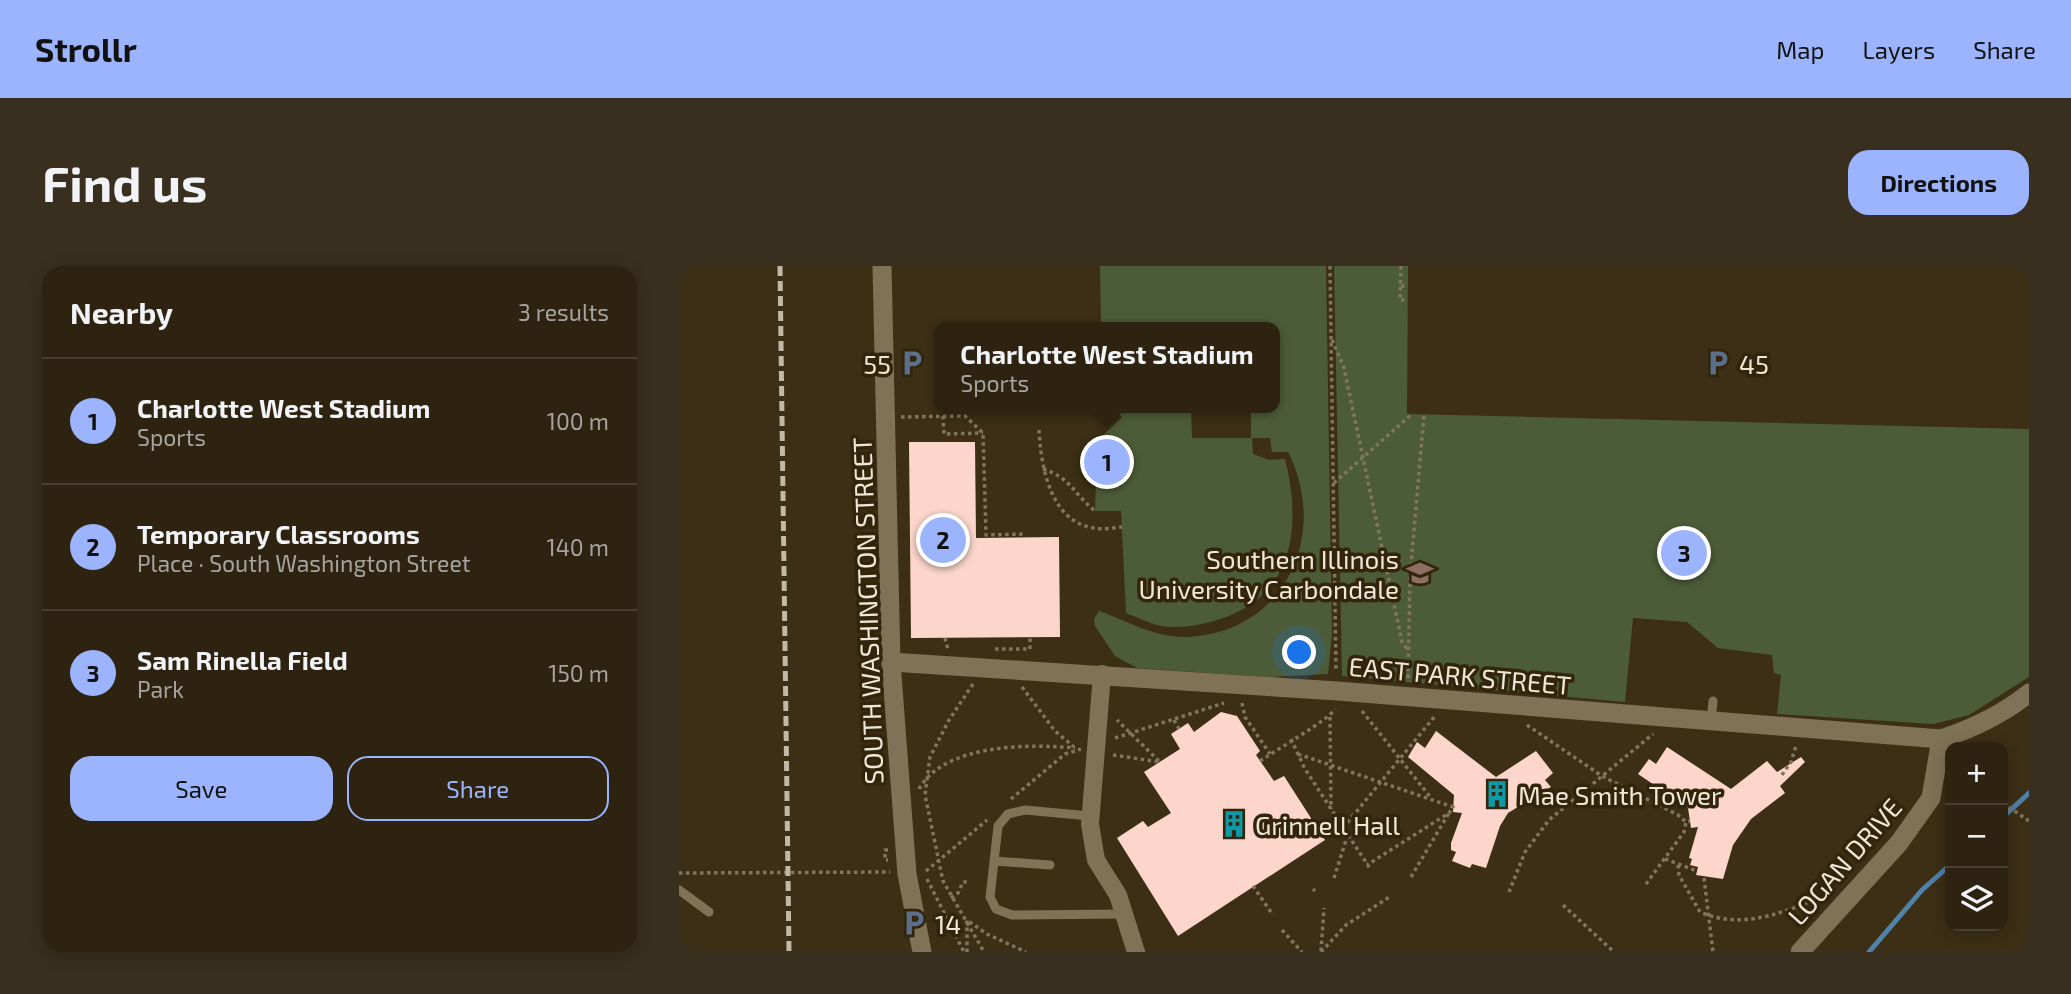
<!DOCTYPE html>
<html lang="en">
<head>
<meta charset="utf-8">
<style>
  :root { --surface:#2d2310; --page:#392f1e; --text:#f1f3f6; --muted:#a7a49f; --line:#484030; --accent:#9cb4fd }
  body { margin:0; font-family:"Exo 2",sans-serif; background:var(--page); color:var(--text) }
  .controls { position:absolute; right:21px; bottom:21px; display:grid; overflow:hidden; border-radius:14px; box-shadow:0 4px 18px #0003 }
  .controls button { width:63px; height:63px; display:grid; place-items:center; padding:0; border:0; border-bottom:2px solid var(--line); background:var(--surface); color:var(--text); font:35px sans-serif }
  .you { position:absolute; left:621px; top:387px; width:24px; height:24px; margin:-18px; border:5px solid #fff; border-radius:50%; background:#1a73e8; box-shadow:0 0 0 10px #1a73e833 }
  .badge { display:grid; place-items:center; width:46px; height:46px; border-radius:50%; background:var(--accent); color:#111; font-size:23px; font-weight:700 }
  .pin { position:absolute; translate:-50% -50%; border:4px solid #fff; box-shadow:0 2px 7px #0006 }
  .popup { position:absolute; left:255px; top:56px; width:346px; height:91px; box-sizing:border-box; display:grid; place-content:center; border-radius:14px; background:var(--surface); filter:drop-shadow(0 2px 5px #0005); font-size:23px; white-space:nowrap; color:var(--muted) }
  .popup b { font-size:26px; color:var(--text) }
  .popup::after { content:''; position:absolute; left:50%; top:100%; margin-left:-14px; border:14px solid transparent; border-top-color:var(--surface) }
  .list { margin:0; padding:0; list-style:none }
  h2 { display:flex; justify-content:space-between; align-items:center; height:91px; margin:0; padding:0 28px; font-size:30px }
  h2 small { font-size:23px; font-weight:400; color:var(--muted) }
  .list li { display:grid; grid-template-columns:46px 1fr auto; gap:21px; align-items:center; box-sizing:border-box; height:126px; padding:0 28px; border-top:2px solid var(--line) }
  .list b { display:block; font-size:26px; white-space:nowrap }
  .list p { margin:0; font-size:23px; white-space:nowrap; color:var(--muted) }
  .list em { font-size:23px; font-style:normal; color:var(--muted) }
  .actions { display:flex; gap:14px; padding:21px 28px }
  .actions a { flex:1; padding:16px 0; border:2px solid var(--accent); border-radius:21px; text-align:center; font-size:24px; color:var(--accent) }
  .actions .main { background:var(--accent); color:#111 }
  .icon { flex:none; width:38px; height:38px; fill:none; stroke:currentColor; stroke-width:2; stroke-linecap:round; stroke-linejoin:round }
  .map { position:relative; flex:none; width:1350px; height:686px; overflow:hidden; border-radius:21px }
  header { display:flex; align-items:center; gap:42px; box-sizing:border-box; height:98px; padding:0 35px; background:var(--accent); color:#111 }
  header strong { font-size:33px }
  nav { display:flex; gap:38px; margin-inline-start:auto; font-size:24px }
  .intro { display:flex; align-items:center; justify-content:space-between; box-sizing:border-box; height:168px; padding:0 42px }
  h1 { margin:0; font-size:49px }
  .button { padding:18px 32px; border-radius:21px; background:var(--accent); color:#111; font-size:24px; font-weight:700 }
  main { display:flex; gap:42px; padding:0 42px }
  aside { flex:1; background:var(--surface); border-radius:21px; box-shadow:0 4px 18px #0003 }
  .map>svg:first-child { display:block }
</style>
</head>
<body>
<header>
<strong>Strollr</strong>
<nav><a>Map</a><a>Layers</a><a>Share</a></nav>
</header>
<div class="intro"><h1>Find us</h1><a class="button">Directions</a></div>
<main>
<aside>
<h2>Nearby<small>3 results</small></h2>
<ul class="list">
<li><span class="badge">1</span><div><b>Charlotte West Stadium</b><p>Sports</p></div><em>100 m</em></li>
<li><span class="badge">2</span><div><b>Temporary Classrooms</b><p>Place · South Washington Street</p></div><em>140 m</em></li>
<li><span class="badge">3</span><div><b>Sam Rinella Field</b><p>Park</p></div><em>150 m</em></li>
</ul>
<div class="actions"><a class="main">Save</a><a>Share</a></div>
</aside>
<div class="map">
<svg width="1350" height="686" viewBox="0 0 1350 686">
  <rect width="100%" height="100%" fill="#3c2f15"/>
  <path fill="#4d5c38" d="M421 0H647L653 368 649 408 589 411 458 402 436 390 416 360 415 353 420 345C449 355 476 372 508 371 606 367 651 269 609 186H593L591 172H573L574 188 590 194 606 193C623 259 615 330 541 353 523 359 501 363 483 360 471 358 458 351 447 347L442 245H416L417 213 407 211V186L443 151 433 142H512L513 172H572V142H596V61H422Z
    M655 0H729L728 148 1350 163V411L1290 449 1254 458 1098 448 1102 409 1095 407 1093 389 1039 382 1008 356 954 352 946 436 663 410Z"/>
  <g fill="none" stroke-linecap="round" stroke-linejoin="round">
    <path stroke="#5081a9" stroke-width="5" d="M1324 551 1350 527
      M1190 686 1243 624 1271 599"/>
  </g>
  <path fill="#fcd6cb" d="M230 176H296L297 272 380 271 381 371 232 372Z
    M542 446 558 450 581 485 577 489 595 515 605 510 646 574 499 670 438 572 464 555 469 561 492 547 465 506 501 483 492 468 509 457 515 466Z
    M757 465 817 511 857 485 874 507 866 514 872 521 829 547 821 560 807 602 793 598 791 602 773 595 777 586 772 584V577L783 547 774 546 775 529 729 491 738 476 746 482Z
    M988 481 1052 523 1088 495 1098 506 1122 491 1126 496 1101 520 1106 527 1072 553 1054 579 1044 613 1017 609 1019 601 1011 599 1013 593 1010 592 1019 561 1012 562 1009 542 959 508 970 493 977 498Z"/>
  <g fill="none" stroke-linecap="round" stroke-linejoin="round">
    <path stroke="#80755e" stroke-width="3.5" stroke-dasharray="3.5 3.5" stroke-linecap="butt" d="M651 0 657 406
      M722 0 721 34H729
      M722 20H729
      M653 74 665 102 723 376 728 383
      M264 150 265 168 304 167
      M222 151 286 150 304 167 307 269 346 268
      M360 164C362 200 371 256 415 262 423 264 434 262 443 261
      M364 203C392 212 394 227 416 245
      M655 217 733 148
      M266 372 269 384
      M316 383H351V371
      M729 412 731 310 745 149
      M294 418 270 454 251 491 246 529 264 615 305 686
      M343 421 376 465 395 481
      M563 437 566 451 591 488
      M683 445 752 532
      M651 451 652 543
      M495 454 500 463
      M848 459 923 510 999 549 1007 556 1011 555
      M436 472 545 437
      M612 473 626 503 692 604
      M619 488 774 541 770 547 688 599
      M434 489 481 496 438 454
      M581 495C594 486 651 453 656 443
      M1103 509 1112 496 1117 480
      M240 523C266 477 351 478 396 482
      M332 533 386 488 402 483
      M1324 537 1350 555
      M664 562 756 450
      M209 584H206V594H209
      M986 593 1018 605
      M999 599 1000 609 1021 646C1060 663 1098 649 1135 634
      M247 605 308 554
      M0 607 211 606
      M732 611 770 547
      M655 612 668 571
      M1025 612 1034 686
      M248 613 285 686
      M967 618 1005 566 1007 556
      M574 620 594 649
      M634 623 636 625
      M830 626 846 586 870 554 974 468
      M272 632 279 627 284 616H289
      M884 639 935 686
      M603 664 623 686
      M642 685 645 642
      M288 686V654L308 668 347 686
      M642 686 667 659 712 630"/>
    <path stroke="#807256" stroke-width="9" d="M1032 455 1034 435
      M411 550 346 544 329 548 319 560 311 631 317 643 333 649 445 648
      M315 595 371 599
      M0 624 30 646"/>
    <path stroke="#807256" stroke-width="18" d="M423 408 411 558 417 594 439 629 457 686"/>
    <path stroke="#807256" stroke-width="19" d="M203 0 212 396 228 608 243 686
      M212 396 658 425 1262 473
      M1121 686 1220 577 1252 532 1262 473C1295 462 1323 449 1350 427"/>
    <path stroke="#c1b8a5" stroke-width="5" stroke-dasharray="10 5" stroke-linecap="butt" d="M101 0 110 686"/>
  </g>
  <defs>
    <symbol id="parking-bare" viewBox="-9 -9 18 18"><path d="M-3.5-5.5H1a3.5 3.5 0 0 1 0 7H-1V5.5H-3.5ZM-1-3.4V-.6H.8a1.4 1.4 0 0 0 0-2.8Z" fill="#5c6f8a" stroke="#32250b" stroke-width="2.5" paint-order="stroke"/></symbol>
    <symbol id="university-bare" viewBox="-9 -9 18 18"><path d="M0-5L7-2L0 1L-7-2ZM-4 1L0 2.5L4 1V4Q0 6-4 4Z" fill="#8d6e63" stroke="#32250b" stroke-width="2.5" paint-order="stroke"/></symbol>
    <symbol id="building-bare" viewBox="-9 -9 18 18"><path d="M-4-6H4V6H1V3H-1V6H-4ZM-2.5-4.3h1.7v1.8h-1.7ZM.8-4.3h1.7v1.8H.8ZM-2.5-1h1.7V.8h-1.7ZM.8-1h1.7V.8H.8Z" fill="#0f9aa8" stroke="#32250b" stroke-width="2.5" paint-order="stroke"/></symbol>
  </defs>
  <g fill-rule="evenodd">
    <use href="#parking-bare" x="214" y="78" width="38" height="38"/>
    <use href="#parking-bare" x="1020" y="78" width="38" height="38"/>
    <use href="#university-bare" x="722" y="288" width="38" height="38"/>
    <use href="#building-bare" x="799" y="509" width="38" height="38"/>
    <use href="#building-bare" x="536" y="539" width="38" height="38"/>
    <use href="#parking-bare" x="216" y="638" width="38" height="38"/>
  </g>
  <g text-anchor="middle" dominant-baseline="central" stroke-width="7" stroke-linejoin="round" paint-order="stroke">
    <g font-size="26" fill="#efe7d7" stroke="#32250b" text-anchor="start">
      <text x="212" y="97" text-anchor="end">55</text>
      <text x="1060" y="97">45</text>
      <text x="720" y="292" text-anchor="end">Southern Illinois<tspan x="720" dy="30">University Carbondale</tspan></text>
      <text x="839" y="528">Mae Smith Tower</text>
      <text x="576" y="558">Grinnell Hall</text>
      <text x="256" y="657">14</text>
    </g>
    <g font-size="26" fill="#efe7d7" stroke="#32250b">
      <text transform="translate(188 345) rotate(-92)">SOUTH WASHINGTON STREET</text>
      <text transform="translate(781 409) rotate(5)">EAST PARK STREET</text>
      <text transform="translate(1165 595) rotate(-49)">LOGAN DRIVE</text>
    </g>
  </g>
</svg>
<div class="controls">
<button>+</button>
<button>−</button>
<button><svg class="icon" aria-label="layers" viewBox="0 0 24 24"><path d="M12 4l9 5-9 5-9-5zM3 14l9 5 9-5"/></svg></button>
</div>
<div class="you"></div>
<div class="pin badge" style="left:428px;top:196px">1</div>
<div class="popup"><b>Charlotte West Stadium</b>Sports</div>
<div class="pin badge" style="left:264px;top:274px">2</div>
<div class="pin badge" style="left:1005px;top:287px">3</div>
</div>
</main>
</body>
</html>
